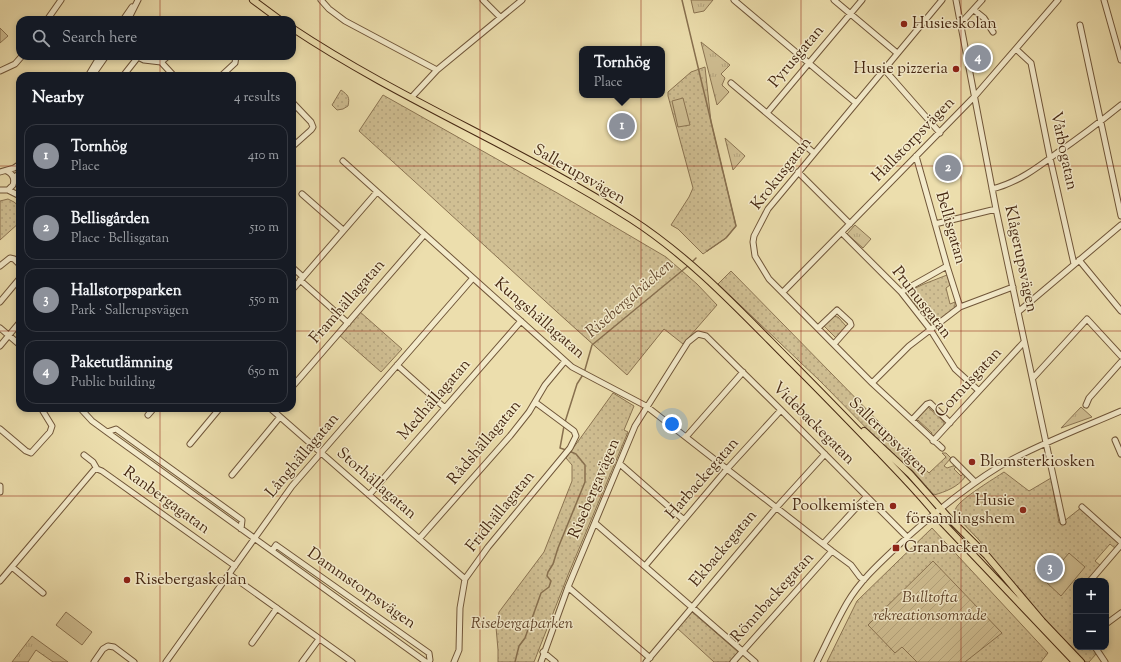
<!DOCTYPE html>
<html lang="en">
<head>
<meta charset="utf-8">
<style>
  :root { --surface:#171b24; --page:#242831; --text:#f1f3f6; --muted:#9ea1a6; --line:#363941; --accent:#8c9099 }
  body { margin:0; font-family:"Sorts Mill Goudy",serif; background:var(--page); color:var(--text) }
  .controls { position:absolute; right:12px; bottom:12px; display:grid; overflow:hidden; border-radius:8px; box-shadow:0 2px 6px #0003 }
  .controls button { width:36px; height:36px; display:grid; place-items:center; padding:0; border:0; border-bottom:1px solid var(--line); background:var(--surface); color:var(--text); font:20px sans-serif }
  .you { position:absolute; left:672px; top:424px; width:14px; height:14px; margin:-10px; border:3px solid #fff; border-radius:50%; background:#1a73e8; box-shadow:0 0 0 6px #1a73e833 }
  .badge { display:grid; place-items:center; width:26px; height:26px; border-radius:50%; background:var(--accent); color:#fff; font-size:13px; font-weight:700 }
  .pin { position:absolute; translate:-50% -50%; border:2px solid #fff; box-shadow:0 1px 4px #0006 }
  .popup { position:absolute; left:579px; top:46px; width:86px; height:52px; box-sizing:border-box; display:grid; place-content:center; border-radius:8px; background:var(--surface); filter:drop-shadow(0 1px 3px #0005); font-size:13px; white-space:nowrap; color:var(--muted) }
  .popup b { font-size:15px; color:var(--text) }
  .popup::after { content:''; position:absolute; left:50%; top:100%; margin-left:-8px; border:8px solid transparent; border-top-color:var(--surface) }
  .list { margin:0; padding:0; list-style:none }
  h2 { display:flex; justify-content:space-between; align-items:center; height:52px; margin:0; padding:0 16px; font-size:17px }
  h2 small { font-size:13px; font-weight:400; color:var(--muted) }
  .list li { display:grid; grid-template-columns:26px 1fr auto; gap:12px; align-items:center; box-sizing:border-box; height:64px; margin:0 8px 8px; padding:0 8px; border:1px solid var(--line); border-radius:12px }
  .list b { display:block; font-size:15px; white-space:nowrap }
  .list p { margin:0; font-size:13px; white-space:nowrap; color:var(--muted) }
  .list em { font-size:13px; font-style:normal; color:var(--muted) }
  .icon { flex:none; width:22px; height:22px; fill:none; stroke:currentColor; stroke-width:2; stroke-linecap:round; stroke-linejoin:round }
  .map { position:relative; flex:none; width:1121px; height:662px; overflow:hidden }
  .search { position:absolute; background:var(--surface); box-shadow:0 2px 6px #0003; left:16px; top:16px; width:280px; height:44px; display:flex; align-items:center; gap:10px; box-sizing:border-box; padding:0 14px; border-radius:12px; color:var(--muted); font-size:15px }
  .panel { position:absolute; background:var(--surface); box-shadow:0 2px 6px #0003; left:16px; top:72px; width:280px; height:340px; border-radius:12px }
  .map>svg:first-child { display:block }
</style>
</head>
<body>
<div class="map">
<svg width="1121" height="662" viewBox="0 0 1121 662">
  <defs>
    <pattern id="grass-tufts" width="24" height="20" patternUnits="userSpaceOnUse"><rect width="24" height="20" fill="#d0bf93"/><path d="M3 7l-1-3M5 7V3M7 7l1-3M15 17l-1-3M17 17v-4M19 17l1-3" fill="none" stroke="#b4a47e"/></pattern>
    <pattern id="park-dots" width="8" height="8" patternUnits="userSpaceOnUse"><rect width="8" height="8" fill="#d0bf93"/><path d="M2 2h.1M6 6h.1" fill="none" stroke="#b4a47e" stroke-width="1.8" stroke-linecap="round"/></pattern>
    <pattern id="garden-furrows" width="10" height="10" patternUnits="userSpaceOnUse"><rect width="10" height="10" fill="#d0bf93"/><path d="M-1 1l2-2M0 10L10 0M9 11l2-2" fill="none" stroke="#b4a47e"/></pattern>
  </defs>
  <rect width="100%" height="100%" fill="#ecdead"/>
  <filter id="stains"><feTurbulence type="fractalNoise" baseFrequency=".005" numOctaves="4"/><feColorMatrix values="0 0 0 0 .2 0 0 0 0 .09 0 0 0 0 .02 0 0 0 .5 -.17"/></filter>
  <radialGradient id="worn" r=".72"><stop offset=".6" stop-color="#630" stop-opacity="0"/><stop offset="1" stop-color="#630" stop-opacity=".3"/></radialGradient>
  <path fill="url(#grass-tufts)" stroke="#8b7452" d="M691 0H713L704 11 694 13Z
    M0 28 8 36 0 43Z
    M701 42 730 65 721 74 725 78 722 85 729 92 717 105Z
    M725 138 745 156 733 170Z
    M855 225 871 239 863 248 847 234Z
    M1081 407 1092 417 1061 428Z
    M32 636 68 662H53L36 650 28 662H12Z"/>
  <path fill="url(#park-dots)" stroke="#8b7452" d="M705 67 711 122 736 226 726 238 703 254 678 229 671 225 689 197 693 188 668 96V92L691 72Z
    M341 90C348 95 350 97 348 106L343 109 337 110 332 105Z
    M383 95 559 194 666 257 697 284 717 305 683 344 664 329 627 375C537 295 449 212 359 131Z
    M8 199 14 202 20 207V222L0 240V201Z
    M731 271 929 473 946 457 942 453H946L951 458 944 466 947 468 956 465 957 466 954 469 961 476 964 473 965 477C958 487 945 492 934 495L912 470 905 466 884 446 819 380 718 284Z
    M947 275 950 285 946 288 950 304 955 302V309L933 325 928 323 923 318 925 316 913 302 911 304 905 293 924 284Z
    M359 311 402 349 381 372 338 334Z
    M832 316 838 317 846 326V328L836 338 824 326Z
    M613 393 634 406 624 430 628 432 568 575 534 662H498V650L496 627 499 612 544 552 572 481V465L566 458Z
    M928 407 944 422V426L933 437 930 436 932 433 918 420 916 423 914 418 925 408Z
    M1004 472 1029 491 1051 478 1059 523 1063 522 1082 507 1121 542 1116 549 1110 544 1095 561 1101 566 1088 581H1076V647H1093L1096 654 1089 662H1086L1026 601 1006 576 979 540 955 515C955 512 955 510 956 508 960 499 995 478 1004 472Z
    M932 528 1048 653 1041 662H827L857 601Z
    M692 612 738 652 729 662H714L677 628Z"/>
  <path fill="url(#garden-furrows)" stroke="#8b7452" d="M933 561 1002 633 965 662H917L902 647 895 653 868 625Z"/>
  <path fill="#d0bf93" stroke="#8b7452" d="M683 98 690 125 678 127 672 101Z
    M1069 553 1085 567 1061 596 1045 581Z
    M66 612 92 632 82 645 56 625Z"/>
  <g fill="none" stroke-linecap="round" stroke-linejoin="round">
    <path stroke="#88704f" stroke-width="1.5" d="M682 0 736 226 726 238 707 251
      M692 262 696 258
      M565 422 577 384 584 373 592 345 689 265
      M564 426 560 448 566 450
      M515 662 519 646 525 638 541 593 549 587 551 581 547 576 548 572 553 564 558 548 585 482V465L576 454 569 451"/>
    <defs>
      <path id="minor" d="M321 0 329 9 345 21 437 70
        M483 0 500 17
        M734 0 856 103
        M834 0 897 53
        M942 0 768 209 754 236 753 242 755 256 769 279 872 383 942 448
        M956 0 996 209 1063 522
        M1104 0 1121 60
        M974 10 984 18 993 32
        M47 20 61 0
        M123 20 132 7
        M128 20 138 0
        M961 23 982 0
        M1080 25 1121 216
        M1016 49 1031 63 1050 158 1074 264
        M136 56 144 60 161 62
        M168 56 161 62 174 76
        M884 69 940 133
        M0 71 15 64 22 56
        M88 76 100 56
        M92 76 106 56
        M123 76 138 57
        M221 76 235 63 236 56
        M731 83 814 153
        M411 98 437 70 522 0
        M292 102 311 122 313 127 311 130 292 147
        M767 113 862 0
        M916 156 947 266 960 307
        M343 161 572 367 646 406 832 551 851 565 860 577 864 580
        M0 172 14 168 20 164
        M798 172 850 224
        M14 179 20 172
        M992 189C1017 183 1037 168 1057 153 1079 138 1100 122 1121 105
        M0 190H8L13 185C15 179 13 174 7 171
        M8 190 20 196
        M302 194 343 230
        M935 224 996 209
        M842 233 901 292 930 329 955 369 978 390
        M1079 260 1121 311
        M0 266 10 258 14 259 20 265
        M292 267 303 277
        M300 280 348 323
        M292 290 377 192
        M783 292 975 96 1058 0
        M901 292 947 266
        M0 302 20 278
        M1018 312 1121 225
        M0 328 20 345
        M818 328 837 310 850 322 851 325 849 327 834 344
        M0 346 20 322
        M397 365 445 408
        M1033 378 1087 319 1121 356
        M872 383 909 346 960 307 1013 287
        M292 387 424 235
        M1086 405 1089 398 1121 362
        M80 408 92 421 107 432 426 662
        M270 408 465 579
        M148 415 154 408
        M912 420 927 404 930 403 950 423
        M0 429 26 451 31 453 50 432 52 426 41 408
        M107 432 116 429 242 520 241 529
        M686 437 743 372
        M1115 440 1121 454
        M933 441 1024 342
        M190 444 220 408
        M84 455 93 462 97 469 102 471 235 566
        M953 460 975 482
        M620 464 684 520
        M232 475 280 417
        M0 486V492
        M369 495 521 321
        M1082 507 1121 542
        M595 523 755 662
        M419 539 510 436 529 412 545 385 565 361
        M823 544 866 497
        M272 551 276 545 429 653 430 660 429 662
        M645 566 727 469 781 410
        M12 567 43 593
        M229 574 352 662
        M0 581 94 470 97 469
        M1090 581 1121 545
        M568 587 650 658
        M1106 624 1121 613
        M252 643 277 608
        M1095 647 1105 662
        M543 652 555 662
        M94 662 103 649 108 646 114 647 134 662
        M166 662 292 486 473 278
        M302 662 319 639
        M454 662 459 650 460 608 465 579 488 547 570 448 576 436 574 431 535 402
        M541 662 568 587 635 426 688 342 698 334 706 336 781 410 907 537
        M646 662 776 508 825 454
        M733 662 832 551
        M817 662C827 642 836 622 847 603 861 579 882 561 902 542 933 514 964 488 1000 466 1036 445 1082 428 1121 411"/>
      <path id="major" d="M253 0 280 20
        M292 28C400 100 522 149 631 219 693 259 743 314 794 365 823 394 850 422 878 451 900 474 923 497 942 522L1075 662
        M864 431 910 474 948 517 987 556 1042 621 1081 662"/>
    </defs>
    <use href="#minor" stroke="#705639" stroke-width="7"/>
    <use href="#major" stroke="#462812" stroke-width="8"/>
    <use href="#minor" stroke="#f3eaca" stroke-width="5"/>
    <use href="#major" stroke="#ecdead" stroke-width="6"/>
  </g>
  <path fill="none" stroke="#8f2418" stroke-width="1" stroke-opacity="0.55" d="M160 0V20M320 0V662M480 0V662M641 0V662M801 0V662M961 0V662M160 56V76M0 166H20M292 166H1121M0 331H20M292 331H1121M160 408V662M0 496H1121"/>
  <g fill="#8f2418" stroke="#f3eaca" stroke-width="1.5">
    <circle cx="904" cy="24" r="4"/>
    <circle cx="956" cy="69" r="4"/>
    <circle cx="972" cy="462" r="4"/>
    <circle cx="893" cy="506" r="4"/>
    <circle cx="1023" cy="510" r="4"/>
    <rect x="892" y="544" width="8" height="8" rx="2"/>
    <circle cx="127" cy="580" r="4"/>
  </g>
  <g text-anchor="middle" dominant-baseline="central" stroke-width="3" stroke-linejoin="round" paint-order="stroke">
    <g font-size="16" fill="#462812" stroke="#f3eaca" text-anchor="start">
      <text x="912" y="24">Husieskolan</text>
      <text x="948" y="69" text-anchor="end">Husie pizzeria</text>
      <text x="980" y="462">Blomsterkiosken</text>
      <text x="1015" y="501" text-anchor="end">Husie<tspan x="1015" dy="18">församlingshem</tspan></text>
      <text x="885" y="506" text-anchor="end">Poolkemisten</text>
      <text x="904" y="548">Granbacken</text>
      <text x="135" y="580">Risebergaskolan</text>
    </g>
    <g font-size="16" fill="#462812" stroke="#f3eaca">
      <text transform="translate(797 57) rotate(-50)">Pyrusgatan</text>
      <text transform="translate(914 140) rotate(-46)">Hallstorpsvägen</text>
      <text transform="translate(1063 151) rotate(78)">Vårbogatan</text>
      <text transform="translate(782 174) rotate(-52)">Krokusgatan</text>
      <text transform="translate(579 175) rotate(30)">Sallerupsvägen</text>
      <text transform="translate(950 228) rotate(74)">Bellisgatan</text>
      <text transform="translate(1020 259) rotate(78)">Klågerupsvägen</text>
      <text transform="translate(348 302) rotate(-49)">Framhällagatan</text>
      <text transform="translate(921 303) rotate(52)">Prunusgatan</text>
      <text transform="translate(539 319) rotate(41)">Kungshällagatan</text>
      <text transform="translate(969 383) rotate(-47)">Cornusgatan</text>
      <text transform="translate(435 400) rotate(-49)">Medhällagatan</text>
      <text transform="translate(813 424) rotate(45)">Videbackegatan</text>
      <text transform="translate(888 437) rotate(44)">Sallerupsvägen</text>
      <text transform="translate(485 443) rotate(-50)">Rådshällagatan</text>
      <text transform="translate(303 456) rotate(-50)">Långhällagatan</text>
      <text transform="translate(703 479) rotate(-49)">Harbackegatan</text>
      <text transform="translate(376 484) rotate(41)">Storhällagatan</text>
      <text transform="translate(595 489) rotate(-67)">Risebergavägen</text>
      <text transform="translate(166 501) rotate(36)">Ranbergagatan</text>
      <text transform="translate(501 512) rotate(-51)">Fridhällagatan</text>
      <text transform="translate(724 549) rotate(-50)">Ekbackegatan</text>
      <text transform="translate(361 589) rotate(35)">Dammstorpsvägen</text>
      <text transform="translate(773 598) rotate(-48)">Rönnbackegatan</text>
    </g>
    <g font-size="16" font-style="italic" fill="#62462c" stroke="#f3eaca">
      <text x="930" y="598">Bulltofta<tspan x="930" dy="18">rekreationsområde</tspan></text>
      <text x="522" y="624">Risebergaparken</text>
    </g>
    <g font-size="17" font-style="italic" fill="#674c31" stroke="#f3eaca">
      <text transform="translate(630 299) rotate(-41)">Risebergabäcken</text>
    </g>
  </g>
  <rect width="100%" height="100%" filter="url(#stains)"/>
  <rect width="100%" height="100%" fill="url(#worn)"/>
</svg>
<div class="controls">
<button>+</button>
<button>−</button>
</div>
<div class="you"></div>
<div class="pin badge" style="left:622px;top:126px">1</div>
<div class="popup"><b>Tornhög</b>Place</div>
<div class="pin badge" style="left:948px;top:168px">2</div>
<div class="pin badge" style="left:1050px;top:568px">3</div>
<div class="pin badge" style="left:978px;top:58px">4</div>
<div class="search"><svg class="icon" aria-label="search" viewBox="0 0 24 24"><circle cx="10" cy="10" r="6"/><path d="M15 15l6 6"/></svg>Search here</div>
<section class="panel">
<h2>Nearby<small>4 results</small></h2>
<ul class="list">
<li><span class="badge">1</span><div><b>Tornhög</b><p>Place</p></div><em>410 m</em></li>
<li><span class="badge">2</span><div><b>Bellisgården</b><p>Place · Bellisgatan</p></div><em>510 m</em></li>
<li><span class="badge">3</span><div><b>Hallstorpsparken</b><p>Park · Sallerupsvägen</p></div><em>550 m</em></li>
<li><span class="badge">4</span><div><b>Paketutlämning</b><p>Public building</p></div><em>650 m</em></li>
</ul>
</section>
</div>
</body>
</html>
